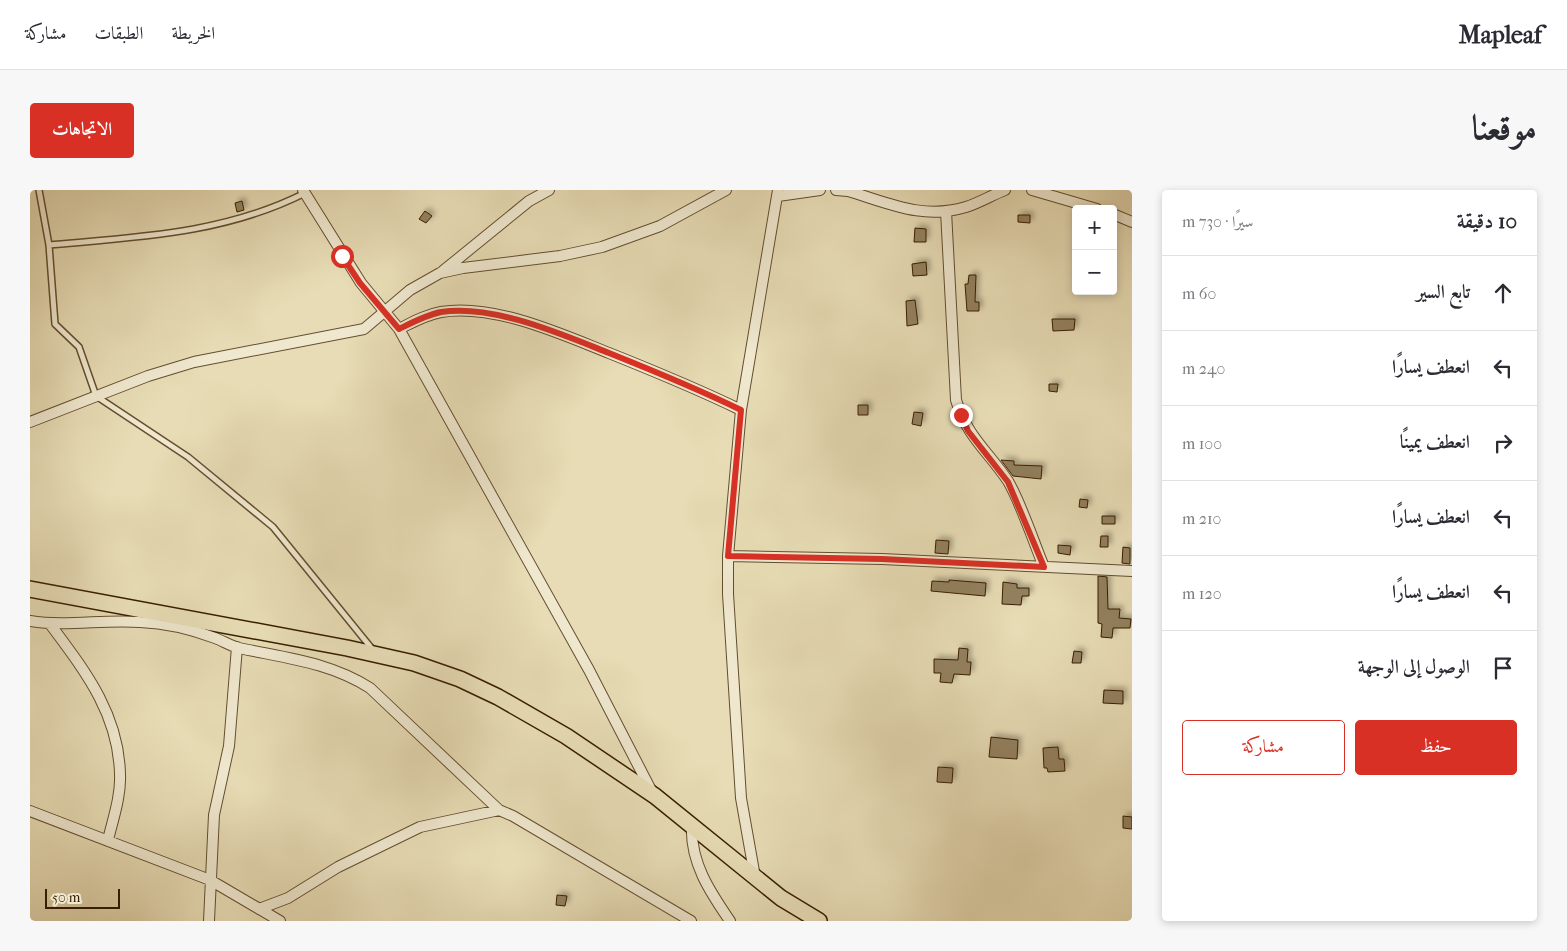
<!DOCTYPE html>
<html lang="ar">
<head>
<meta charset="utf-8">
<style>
  :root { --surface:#fff; --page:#f7f7f7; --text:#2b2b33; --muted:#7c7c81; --line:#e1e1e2; --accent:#d93025 }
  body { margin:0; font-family:"IM FELL French Canon",Amiri,serif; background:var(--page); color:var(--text); direction:rtl }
  .controls { position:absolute; right:15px; top:15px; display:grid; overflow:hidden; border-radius:5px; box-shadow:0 2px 8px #0003 }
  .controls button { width:45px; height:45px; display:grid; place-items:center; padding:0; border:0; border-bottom:1px solid var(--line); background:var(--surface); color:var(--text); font:25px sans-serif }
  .scale { position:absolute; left:15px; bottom:12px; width:75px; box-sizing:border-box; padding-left:5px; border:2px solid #391e01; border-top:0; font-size:14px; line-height:18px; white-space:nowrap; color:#391e01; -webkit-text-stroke:4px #efe8cf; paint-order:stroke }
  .stop { position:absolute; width:15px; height:15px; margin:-11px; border:4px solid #d93025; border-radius:50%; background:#fff }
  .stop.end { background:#d93025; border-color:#fff; box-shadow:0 1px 5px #0008 }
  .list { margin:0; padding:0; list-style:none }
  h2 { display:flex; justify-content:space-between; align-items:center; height:65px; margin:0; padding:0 20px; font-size:21px }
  h2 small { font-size:16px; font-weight:400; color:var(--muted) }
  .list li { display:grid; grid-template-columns:32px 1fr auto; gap:15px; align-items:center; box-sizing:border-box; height:75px; padding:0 20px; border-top:1px solid var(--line) }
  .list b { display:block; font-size:19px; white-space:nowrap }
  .list em { font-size:16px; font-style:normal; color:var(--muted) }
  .actions { display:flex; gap:10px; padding:15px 20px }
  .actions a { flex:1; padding:11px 0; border:1px solid var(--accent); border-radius:5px; text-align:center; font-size:18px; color:var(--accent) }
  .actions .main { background:var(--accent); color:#fff }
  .icon { flex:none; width:28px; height:28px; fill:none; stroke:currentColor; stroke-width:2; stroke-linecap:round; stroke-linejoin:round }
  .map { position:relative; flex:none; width:1102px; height:731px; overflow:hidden; direction:ltr; border-radius:5px }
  header { display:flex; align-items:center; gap:30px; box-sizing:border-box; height:70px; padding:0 25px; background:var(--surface); border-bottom:1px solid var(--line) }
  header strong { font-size:24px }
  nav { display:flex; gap:28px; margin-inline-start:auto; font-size:18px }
  .intro { display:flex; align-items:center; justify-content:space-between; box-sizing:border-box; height:120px; padding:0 30px }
  h1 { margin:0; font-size:35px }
  .button { padding:12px 22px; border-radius:5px; background:var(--accent); color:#fff; font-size:18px; font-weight:700 }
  main { display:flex; gap:30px; padding:0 30px }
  aside { flex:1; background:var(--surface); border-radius:5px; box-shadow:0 2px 8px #0003 }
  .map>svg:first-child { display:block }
</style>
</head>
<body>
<header>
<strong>Mapleaf</strong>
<nav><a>الخريطة</a><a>الطبقات</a><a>مشاركة</a></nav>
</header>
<div class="intro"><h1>موقعنا</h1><a class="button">الاتجاهات</a></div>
<main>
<aside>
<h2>10 دقيقة<small>سيرًا · 730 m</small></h2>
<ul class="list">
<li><svg class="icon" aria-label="ahead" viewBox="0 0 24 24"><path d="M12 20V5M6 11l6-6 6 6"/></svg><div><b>تابع السير</b></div><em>60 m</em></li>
<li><svg class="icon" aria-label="left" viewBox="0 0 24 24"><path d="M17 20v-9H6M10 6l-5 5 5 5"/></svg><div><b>انعطف يسارًا</b></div><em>240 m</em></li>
<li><svg class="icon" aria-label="right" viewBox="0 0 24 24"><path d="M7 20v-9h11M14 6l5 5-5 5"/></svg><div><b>انعطف يمينًا</b></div><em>100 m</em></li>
<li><svg class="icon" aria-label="left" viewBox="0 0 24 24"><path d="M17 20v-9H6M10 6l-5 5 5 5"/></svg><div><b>انعطف يسارًا</b></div><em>210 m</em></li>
<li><svg class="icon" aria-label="left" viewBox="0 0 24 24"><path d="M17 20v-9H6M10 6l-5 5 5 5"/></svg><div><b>انعطف يسارًا</b></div><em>120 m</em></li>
<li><svg class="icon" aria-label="arrive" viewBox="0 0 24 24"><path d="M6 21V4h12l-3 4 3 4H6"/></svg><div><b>الوصول إلى الوجهة</b></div></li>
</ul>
<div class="actions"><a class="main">حفظ</a><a>مشاركة</a></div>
</aside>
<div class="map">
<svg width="1102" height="731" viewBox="0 0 1102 731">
  <defs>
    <filter id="shadow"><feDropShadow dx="3.5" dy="-3.5" stdDeviation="2.5" flood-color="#0004"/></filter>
  </defs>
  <rect width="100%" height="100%" fill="#e7dcb5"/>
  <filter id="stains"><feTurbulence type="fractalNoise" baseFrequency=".004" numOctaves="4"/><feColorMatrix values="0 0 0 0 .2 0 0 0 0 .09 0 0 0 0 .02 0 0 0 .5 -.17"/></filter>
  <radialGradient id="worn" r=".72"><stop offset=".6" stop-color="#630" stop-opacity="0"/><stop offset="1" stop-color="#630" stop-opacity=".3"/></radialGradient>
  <path fill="#93815f" stroke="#391e01" filter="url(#shadow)" d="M212 11 214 20 207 22 205 13Z
    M395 21 402 26 396 33 389 29Z
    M988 25H1000V33L988 32Z
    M885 38 896 39V52H884Z
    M896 72 897 85 883 86 882 74Z
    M939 85H946L945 112H949V121H937L935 94H938Z
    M885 110 888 134 877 136 876 111Z
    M1022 129H1045L1044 140 1023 141Z
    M1019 194H1028L1027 202 1019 201Z
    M828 215H838V225H828Z
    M884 222 893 223 891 236 882 234Z
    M971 270 984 271V275L1012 276 1011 289 983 286Z
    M1050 309 1058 310 1057 318 1049 317Z
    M1072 326H1085V334H1072Z
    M1071 346H1078V357H1070Z
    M906 350 919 351 918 364 905 363Z
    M1028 355 1041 356 1040 365 1028 363Z
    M1093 357 1100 358V374L1092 373Z
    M1068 386 1077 387 1078 419H1090L1089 428 1101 429 1100 438H1083L1082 448 1071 447 1072 434 1068 433Z
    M919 390 956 393 955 406 901 401 902 391 919 392Z
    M973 392 987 394V398H999V406H992L991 415 972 414Z
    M929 458 938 459 937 472H941L940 485 924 484 922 493 910 492 911 483H904V469L928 470Z
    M1044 461 1052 462 1051 473H1042Z
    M1074 500 1093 501V514L1073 513Z
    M961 547 988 550 987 569 959 567Z
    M1028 557 1029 569H1034L1035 581 1018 582 1017 578H1014L1013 558Z
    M908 577 923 578 922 593 907 592Z
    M1093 626 1102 627V639L1093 638Z
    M527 705 537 706 535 716 526 715Z"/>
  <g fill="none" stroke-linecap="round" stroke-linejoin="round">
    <defs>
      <path id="service" d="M9 0 19 55 25 134 49 157 66 206 158 267 243 337 343 460
        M19 55C107 47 194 44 275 3"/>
      <path id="minor" d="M273 0 331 93 369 139 559 480 623 604
        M806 0 818 1C859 13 892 30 936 17 949 13 962 5 975 0
        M1002 0 1067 19
        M748 6 790 0
        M916 21 926 210C937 247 958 261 978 291 991 313 1004 353 1014 377
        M1083 24 1102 32
        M413 81 499 11 519 0
        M369 139C383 132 395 125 411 122 463 113 531 144 579 163 624 181 668 199 711 220
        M0 232 118 186 164 172 334 139 380 100 410 83 433 78 530 66 572 57 630 36 696 0
        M698 366 852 369 1102 381
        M0 431C37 437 73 429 110 432 136 433 161 439 185 448 193 451 201 456 209 458 255 468 299 472 340 498L469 620 483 626 661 731
        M20 434C55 481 89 524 90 585 91 606 83 629 78 650
        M0 621 180 690 250 731
        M662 636C660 672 680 702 700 731
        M725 687 711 608 698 404V366L711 220 748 0
        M229 719 258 708 308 677 390 637 469 620
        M179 731 184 625 199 556 207 457"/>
      <path id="primary" d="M0 399 317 458 384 473 430 489 468 507 536 546 625 606 751 708 789 731"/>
    </defs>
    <use href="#service" stroke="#644e2e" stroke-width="8"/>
    <use href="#minor" stroke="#644e2e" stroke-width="12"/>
    <use href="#primary" stroke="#391e01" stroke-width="18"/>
    <use href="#service" stroke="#efe8cf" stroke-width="5"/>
    <use href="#minor" stroke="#efe8cf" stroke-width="10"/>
    <use href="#primary" stroke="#e7dcb5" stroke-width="15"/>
  </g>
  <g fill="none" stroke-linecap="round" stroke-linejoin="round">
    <path stroke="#d93025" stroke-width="6" d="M312 66 330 93 369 139C383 132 396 125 411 122 463 114 531 144 579 163 624 181 668 199 711 220L698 366 852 369 1014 377 978 292 938 241 931 225"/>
  </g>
  <rect width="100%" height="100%" filter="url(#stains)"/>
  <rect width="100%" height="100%" fill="url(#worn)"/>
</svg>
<div class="controls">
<button>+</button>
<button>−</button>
</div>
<div class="scale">50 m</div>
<div class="stop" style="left:312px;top:66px"></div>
<div class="stop end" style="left:931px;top:225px"></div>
</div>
</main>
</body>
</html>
